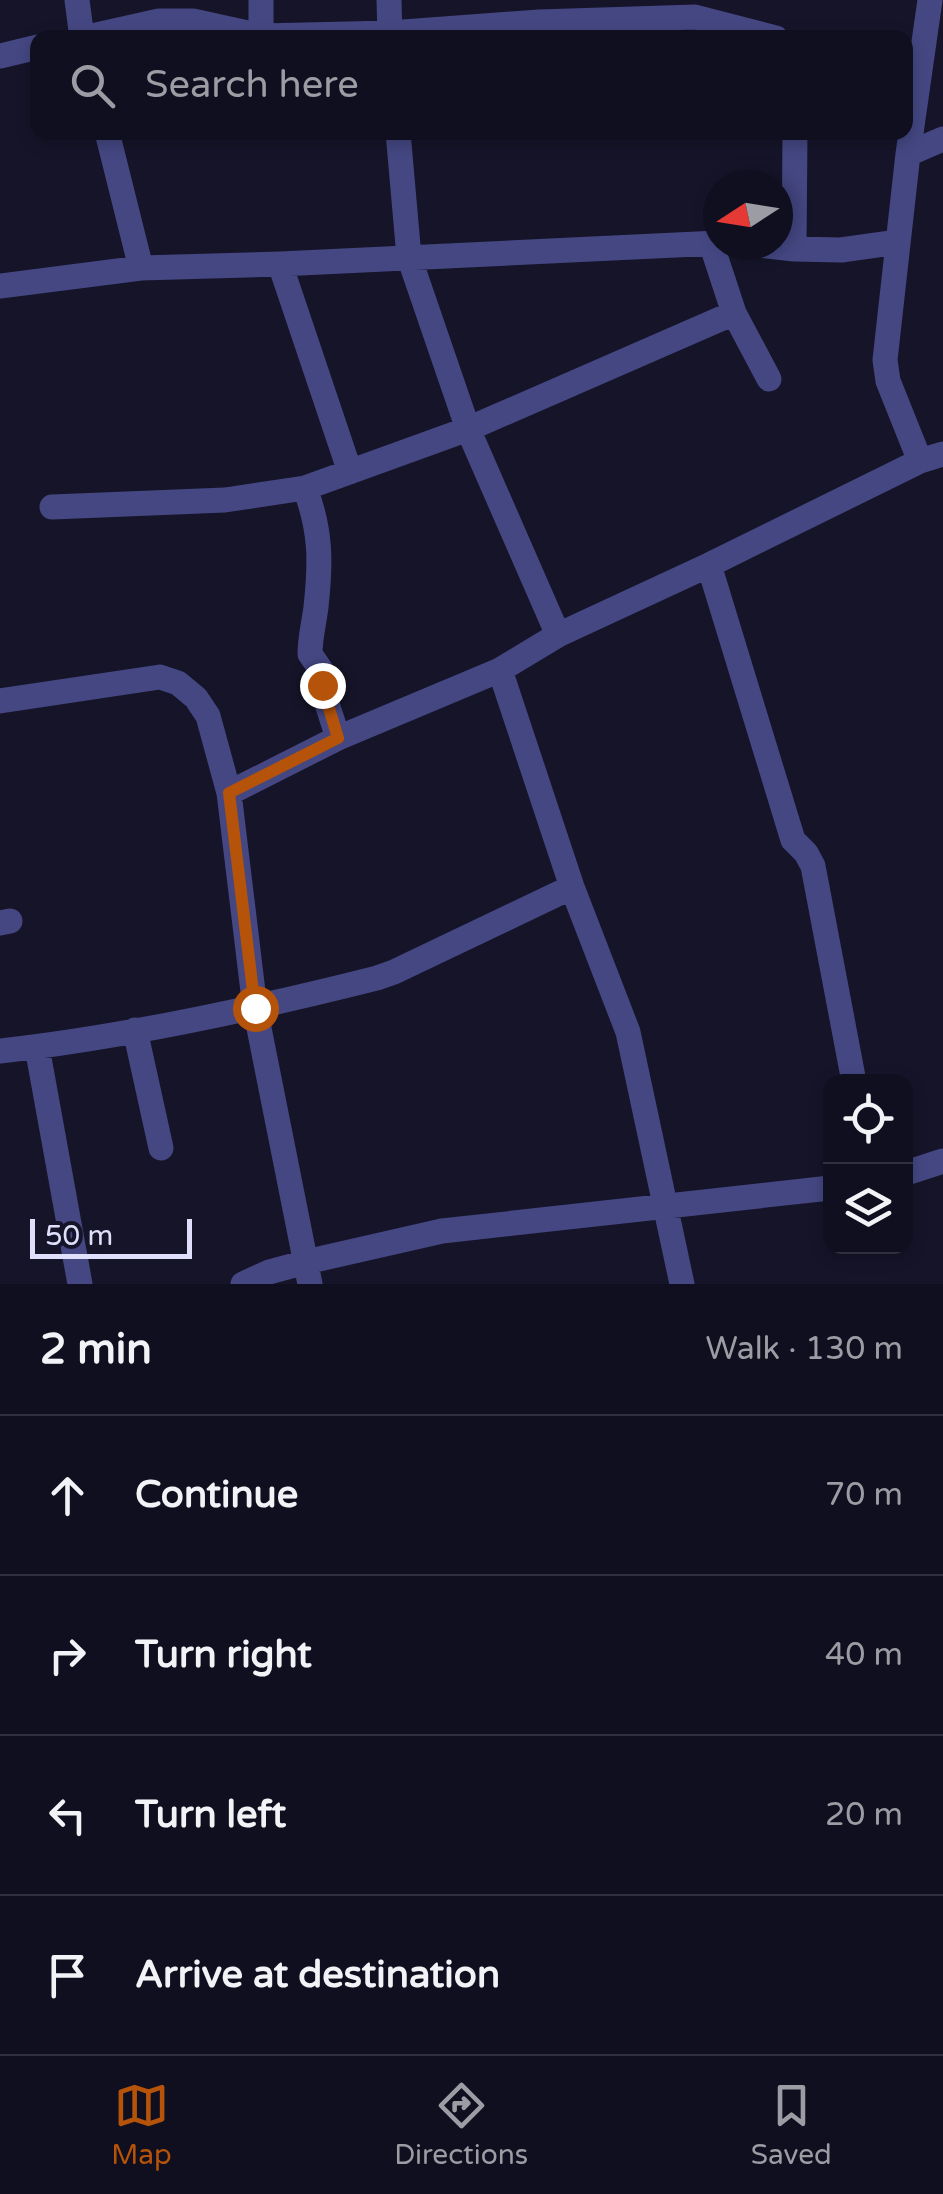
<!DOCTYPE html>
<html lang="en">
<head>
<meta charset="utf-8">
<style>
  :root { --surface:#100f1f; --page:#191828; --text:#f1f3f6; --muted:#9c9ca4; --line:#302f3d; --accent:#b45309 }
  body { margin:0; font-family:"Varela Round",sans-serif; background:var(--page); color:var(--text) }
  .controls { position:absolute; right:30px; bottom:30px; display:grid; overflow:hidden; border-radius:20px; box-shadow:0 5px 15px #0003 }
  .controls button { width:90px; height:90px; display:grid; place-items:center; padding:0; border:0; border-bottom:2px solid var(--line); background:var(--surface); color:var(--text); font:50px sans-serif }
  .compass { position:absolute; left:703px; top:170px; width:90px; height:90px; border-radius:50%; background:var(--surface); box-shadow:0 5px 15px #0003; rotate:258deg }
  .scale { position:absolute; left:30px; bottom:25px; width:162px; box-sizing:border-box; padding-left:10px; border:5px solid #e0dffb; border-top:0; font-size:28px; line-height:35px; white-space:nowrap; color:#e0dffb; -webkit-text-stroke:8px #161429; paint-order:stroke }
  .stop { position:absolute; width:30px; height:30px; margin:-22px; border:8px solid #b45309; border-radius:50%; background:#fff }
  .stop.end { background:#b45309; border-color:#fff; box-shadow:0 2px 10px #0008 }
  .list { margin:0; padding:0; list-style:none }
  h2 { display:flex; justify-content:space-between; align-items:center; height:130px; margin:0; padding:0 40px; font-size:42px }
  h2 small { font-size:32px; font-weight:400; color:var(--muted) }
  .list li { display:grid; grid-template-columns:65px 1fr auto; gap:30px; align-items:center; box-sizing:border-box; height:160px; padding:0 40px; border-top:2px solid var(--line) }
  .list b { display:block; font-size:38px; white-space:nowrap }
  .list em { font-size:32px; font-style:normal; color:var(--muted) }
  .icon { flex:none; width:55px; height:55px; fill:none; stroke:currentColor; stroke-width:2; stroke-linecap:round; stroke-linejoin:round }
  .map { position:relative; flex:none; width:943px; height:1284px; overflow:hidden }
  .search { position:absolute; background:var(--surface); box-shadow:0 5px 15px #0003; left:30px; right:30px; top:30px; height:110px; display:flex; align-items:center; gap:25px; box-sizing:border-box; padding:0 35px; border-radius:20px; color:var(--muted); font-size:38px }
  .sheet { height:770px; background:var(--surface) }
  nav { display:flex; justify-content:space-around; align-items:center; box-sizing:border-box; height:140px; border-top:2px solid var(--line); background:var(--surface); font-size:28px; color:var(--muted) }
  nav a { display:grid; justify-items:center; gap:5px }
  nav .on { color:var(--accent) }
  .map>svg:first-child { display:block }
</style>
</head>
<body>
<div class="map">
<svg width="943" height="1284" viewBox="0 0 943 1284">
  <rect width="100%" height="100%" fill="#161429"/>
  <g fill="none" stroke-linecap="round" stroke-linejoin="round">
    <path stroke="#444782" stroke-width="25" d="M77 0 82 38
      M389 0 390 38
      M261 36V0
      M83 38 159 21H193L261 36 390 33 539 22 695 17 776 38
      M0 56 38 47
      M107 132 141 268
      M398 132 409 257 468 429 558 635
      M908 154 943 139
      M711 243 734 313 769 379
      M758 245 794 249 841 250 898 242
      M794 249 795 132
      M280 264 350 472
      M0 286 141 268 280 264 718 243
      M920 461 888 381 885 360 908 154 930 0
      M305 488C321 531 321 561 316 607 314 623 310 638 310 654L321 670V685L338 738
      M52 507 225 500 305 488 468 429 734 313
      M709 565 793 840 806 853 813 866 854 1082
      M500 670 572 887 628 1032 682 1284
      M0 701 160 677 178 683 196 698 208 716 229 793 255 1008 310 1284
      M229 793 338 738 500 670 558 635 709 565 920 461 943 454
      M0 923 10 921
      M135 1030 161 1148
      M37 1047 80 1284
      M0 1051C126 1037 254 1009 377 978L394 972 572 887
      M906 1173 943 1161
      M243 1284 269 1272 306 1262 442 1231 830 1188"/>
  </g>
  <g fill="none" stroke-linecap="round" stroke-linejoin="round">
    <path stroke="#b45309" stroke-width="12" d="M255 1008 229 793 338 738 322 685"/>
  </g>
</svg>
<div class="controls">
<button><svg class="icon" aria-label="locate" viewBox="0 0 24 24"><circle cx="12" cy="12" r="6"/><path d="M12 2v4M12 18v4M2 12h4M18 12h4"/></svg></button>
<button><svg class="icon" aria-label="layers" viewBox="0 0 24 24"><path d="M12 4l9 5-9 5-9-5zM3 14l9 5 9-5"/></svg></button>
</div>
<svg class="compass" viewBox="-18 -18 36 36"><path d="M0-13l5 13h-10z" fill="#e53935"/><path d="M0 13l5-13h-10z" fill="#9c9ca4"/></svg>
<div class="scale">50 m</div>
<div class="stop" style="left:255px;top:1008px"></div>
<div class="stop end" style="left:322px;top:685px"></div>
<div class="search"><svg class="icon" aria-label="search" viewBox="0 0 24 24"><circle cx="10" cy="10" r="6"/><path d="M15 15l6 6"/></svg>Search here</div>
</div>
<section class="sheet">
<h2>2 min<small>Walk · 130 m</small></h2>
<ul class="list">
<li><svg class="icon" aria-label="ahead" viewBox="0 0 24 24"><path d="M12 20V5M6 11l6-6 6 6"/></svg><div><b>Continue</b></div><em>70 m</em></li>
<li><svg class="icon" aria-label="right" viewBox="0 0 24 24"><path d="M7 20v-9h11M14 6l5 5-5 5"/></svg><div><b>Turn right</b></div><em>40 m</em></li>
<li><svg class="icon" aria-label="left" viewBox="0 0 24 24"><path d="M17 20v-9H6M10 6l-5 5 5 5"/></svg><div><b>Turn left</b></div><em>20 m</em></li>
<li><svg class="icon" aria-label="arrive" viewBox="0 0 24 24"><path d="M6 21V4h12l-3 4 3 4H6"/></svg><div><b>Arrive at destination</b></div></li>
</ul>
</section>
<nav>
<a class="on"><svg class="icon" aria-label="map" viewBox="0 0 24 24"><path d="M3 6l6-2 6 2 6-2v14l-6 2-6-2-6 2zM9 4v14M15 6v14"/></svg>Map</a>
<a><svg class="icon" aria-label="directions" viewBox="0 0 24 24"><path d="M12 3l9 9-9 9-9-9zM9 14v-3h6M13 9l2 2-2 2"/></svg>Directions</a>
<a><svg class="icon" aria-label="saved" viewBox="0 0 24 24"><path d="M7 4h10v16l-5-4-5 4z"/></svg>Saved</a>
</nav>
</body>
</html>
